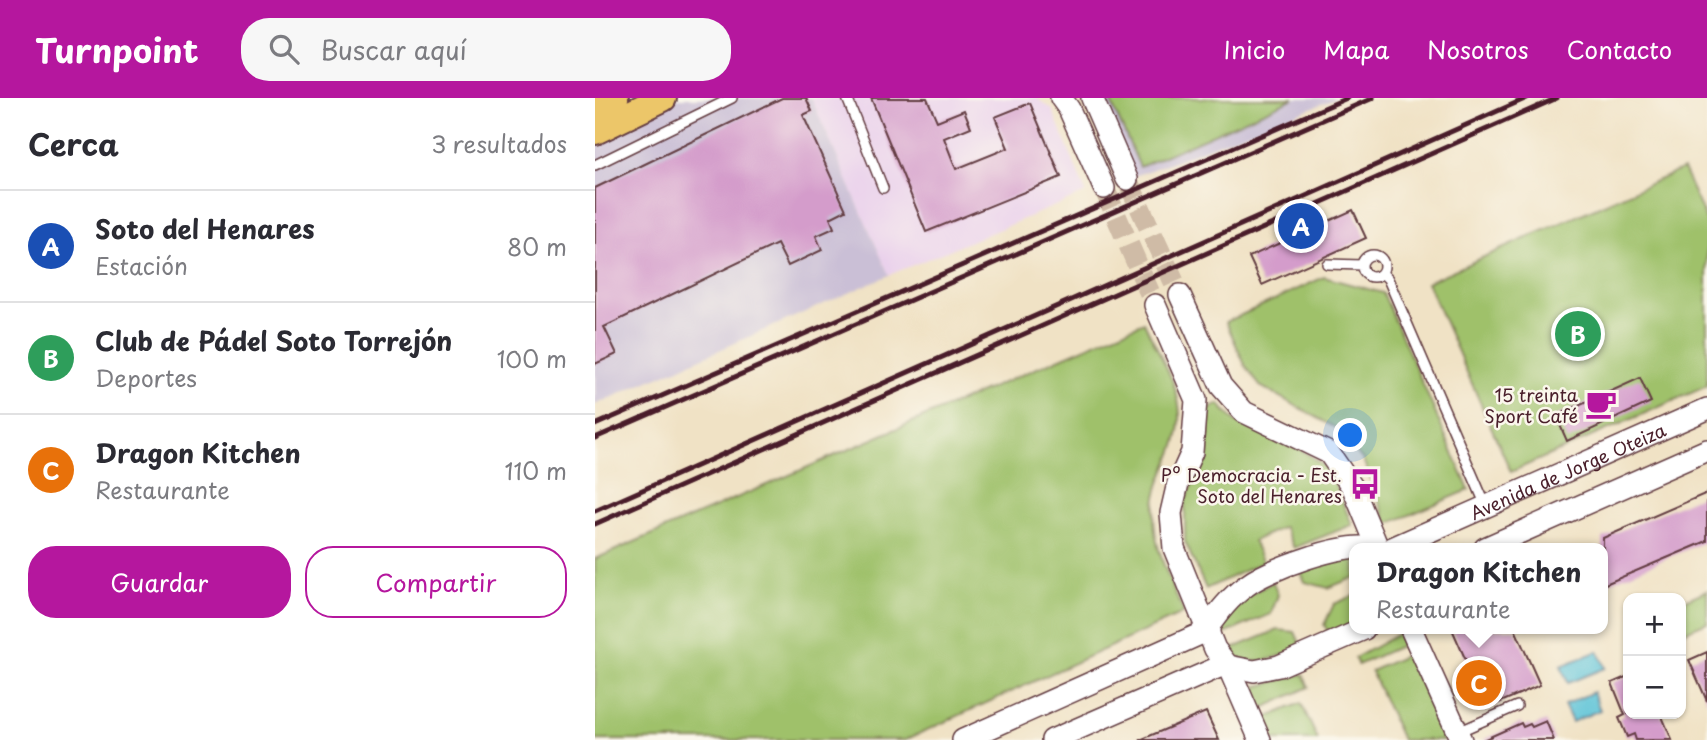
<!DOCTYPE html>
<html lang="es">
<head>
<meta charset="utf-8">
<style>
  :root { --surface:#fff; --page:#f7f7f7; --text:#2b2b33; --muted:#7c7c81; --line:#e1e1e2; --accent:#b5179e }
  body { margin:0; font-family:"Playpen Sans",sans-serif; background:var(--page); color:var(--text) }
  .controls { position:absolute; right:21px; bottom:21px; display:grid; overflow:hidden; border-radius:14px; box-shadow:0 2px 5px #0004 }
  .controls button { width:63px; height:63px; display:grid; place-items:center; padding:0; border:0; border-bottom:2px solid var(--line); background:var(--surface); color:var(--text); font:35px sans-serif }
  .you { position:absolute; left:756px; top:338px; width:24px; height:24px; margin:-18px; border:5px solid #fff; border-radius:50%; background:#1a73e8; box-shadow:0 0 0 10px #1a73e833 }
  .badge { display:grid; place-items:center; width:46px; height:46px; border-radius:50%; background:var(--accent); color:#fff; font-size:23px; font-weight:700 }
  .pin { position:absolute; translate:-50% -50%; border:4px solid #fff; box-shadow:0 2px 7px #0006 }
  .popup { position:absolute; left:754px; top:445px; width:259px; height:91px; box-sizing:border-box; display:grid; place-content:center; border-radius:14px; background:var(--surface); filter:drop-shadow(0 2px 5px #0005); font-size:23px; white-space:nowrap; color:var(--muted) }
  .popup b { font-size:26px; color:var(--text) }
  .popup::after { content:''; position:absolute; left:50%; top:100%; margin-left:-14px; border:14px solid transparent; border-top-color:var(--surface) }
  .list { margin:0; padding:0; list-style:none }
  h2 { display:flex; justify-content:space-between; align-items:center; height:91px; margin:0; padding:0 28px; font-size:30px }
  h2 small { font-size:23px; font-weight:400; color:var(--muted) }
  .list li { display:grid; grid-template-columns:46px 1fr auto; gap:21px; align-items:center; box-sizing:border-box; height:112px; padding:0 28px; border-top:2px solid var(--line) }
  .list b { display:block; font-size:26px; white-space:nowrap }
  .list p { margin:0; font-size:23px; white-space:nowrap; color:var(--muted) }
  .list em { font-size:23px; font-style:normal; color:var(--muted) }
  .actions { display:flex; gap:14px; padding:21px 28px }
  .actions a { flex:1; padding:16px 0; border:2px solid var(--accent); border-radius:28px; text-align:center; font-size:24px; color:var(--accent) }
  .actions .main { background:var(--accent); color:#fff }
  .icon { flex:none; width:38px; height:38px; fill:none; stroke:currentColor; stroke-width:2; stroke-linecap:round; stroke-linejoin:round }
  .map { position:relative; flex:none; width:1112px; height:642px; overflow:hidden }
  header { display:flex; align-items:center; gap:42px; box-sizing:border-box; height:98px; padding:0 35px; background:var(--accent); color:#fff }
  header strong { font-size:33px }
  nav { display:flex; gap:38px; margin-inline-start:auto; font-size:24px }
  .search { width:490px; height:63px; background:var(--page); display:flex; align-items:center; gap:18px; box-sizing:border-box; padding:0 24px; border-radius:28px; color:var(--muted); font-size:26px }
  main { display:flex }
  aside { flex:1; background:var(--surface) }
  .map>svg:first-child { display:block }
</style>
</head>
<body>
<header>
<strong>Turnpoint</strong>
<div class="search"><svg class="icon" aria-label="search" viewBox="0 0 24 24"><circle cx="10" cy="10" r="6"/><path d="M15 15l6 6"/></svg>Buscar aquí</div>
<nav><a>Inicio</a><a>Mapa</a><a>Nosotros</a><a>Contacto</a></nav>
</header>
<main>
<aside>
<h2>Cerca<small>3 resultados</small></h2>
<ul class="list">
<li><span class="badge" style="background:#1a4fb4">A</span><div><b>Soto del Henares</b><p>Estación</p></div><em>80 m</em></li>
<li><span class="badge" style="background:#2e9e5b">B</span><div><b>Club de Pádel Soto Torrejón</b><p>Deportes</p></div><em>100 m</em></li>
<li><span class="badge" style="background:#e8710a">C</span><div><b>Dragon Kitchen</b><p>Restaurante</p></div><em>110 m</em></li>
</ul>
<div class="actions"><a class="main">Guardar</a><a>Compartir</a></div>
</aside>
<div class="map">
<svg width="1112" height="642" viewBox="0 0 1112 642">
  <rect width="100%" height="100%" fill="#fbf7ec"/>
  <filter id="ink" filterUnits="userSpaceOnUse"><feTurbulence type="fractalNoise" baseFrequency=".0143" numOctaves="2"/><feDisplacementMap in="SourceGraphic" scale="14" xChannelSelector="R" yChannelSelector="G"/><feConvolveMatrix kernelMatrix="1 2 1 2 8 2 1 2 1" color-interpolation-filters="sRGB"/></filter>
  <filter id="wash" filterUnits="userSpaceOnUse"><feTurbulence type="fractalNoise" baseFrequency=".00686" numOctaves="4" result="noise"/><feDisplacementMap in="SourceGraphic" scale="28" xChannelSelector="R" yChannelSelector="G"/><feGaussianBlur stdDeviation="1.57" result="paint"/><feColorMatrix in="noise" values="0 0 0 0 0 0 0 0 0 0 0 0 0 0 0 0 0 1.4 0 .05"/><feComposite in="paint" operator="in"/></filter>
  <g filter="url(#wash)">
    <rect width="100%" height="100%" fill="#f0e2c5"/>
    <path fill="#ead1ec" d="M216 0H441L457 11 491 95 294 177Z"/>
    <path fill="#cabfd6" d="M0 0H216L294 177 0 307Z
      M497 0H742L532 81Z"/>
    <path fill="#9fc16a" stroke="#74704a" stroke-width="2" d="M514 0H699L545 69Z
      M1088 71 1112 124V288L916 374 832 184Z
      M729 179 788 195 874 392 793 426 768 362 741 330 665 288 650 267 631 224Z
      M549 224C562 253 585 286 585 319 586 345 570 367 563 391 550 435 572 476 589 515L310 642H0V461Z
      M624 306 640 324 702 349 734 371 757 427 699 450 689 429 658 443 668 464 611 491 590 444V403L601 378 612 338V312Z
      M760 458V479L733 490 710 484 706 474 740 460Z
      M678 484 683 497 676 516 627 537C626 508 657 496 678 484Z
      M1112 492V524L1086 535V504Z
      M760 497V524L736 538 729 527 739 506Z
      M683 532 700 534 707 550C683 558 654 575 634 552Z
      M805 535 810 546 763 567 760 560Z
      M814 556 853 642H807L776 573Z
      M708 576 714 589 666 611 661 608 655 592 660 589Z
      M706 605 723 642H678L668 621Z"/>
    <path fill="#5ac2d7" stroke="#527081" stroke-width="2" d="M1003 553 1010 570 973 585 966 568Z
      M998 594 1005 612 977 624 969 607Z"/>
    <g id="blocks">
      <path fill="#d49ccb" d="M187 0H211L217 13 208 17 251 112 235 120 239 130 221 138 227 152 193 168 182 146 9 229 22 256 0 266V90Z
        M276 0H332L342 23 369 12 376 29 349 40 361 71 413 50 400 19 435 5 466 79 331 134Z
        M758 112 771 140 667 187 654 159Z
        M1045 280 1056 304 972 343 961 318Z
        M1112 395V443L1008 487V440Z
        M857 531H920L945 587 892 610Z
        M1112 554V603L1094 562Z
        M1033 578V616H1066L1077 642H1041L1039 636 1032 639 1024 620 1030 617 1017 585Z
        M611 614 624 642H545Z
        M951 623 959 642H888L926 625 928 629 935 626 937 629Z"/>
    </g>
  </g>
  <g filter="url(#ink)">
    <use href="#blocks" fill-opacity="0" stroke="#633c42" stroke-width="2"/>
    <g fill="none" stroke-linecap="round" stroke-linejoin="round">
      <path stroke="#cfbba6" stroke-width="21" stroke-dasharray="21 10" stroke-linecap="butt" d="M532 81 585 197
        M509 90 560 207"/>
      <defs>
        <path id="service" d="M252 0 288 90
          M0 67 137 0
          M767 168a11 11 0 1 1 22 0a11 11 0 1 1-22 0Z
          M732 166 767 167
          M787 175 793 181 891 408
          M863 634 922 608"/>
        <g id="tertiary">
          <path d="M466 0 474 11 509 90"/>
          <path d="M497 0 532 81"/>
          <path d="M585 197 626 288 649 314 734 355 758 390 783 450"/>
          <path d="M560 207 601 302 597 354 583 385 576 415 579 450 620 551 633 568 665 642"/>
          <path id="s1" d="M797 450 1112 311"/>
          <path d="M890 450 1112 352"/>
          <path d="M613 529C624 514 635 499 651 488 673 471 749 444 775 450"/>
          <path d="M816 531 866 642"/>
          <path d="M633 568 659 573 684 568 769 531"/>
          <path d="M368 642 614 532"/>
          <path d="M457 642 631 566"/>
        </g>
        <path id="primary" d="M0 9 20 0
          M0 33 68 0"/>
      </defs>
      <use href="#service" stroke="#633c42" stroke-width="12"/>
      <use href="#tertiary" stroke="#633c42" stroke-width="24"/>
      <use href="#primary" stroke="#633c42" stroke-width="30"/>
      <use href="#service" stroke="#fff" stroke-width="9"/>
      <use href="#tertiary" stroke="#fff" stroke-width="21"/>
      <use href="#primary" stroke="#ecc669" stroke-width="26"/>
      <path stroke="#4a1f2b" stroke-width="5" d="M0 327 752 0
        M0 340 778 0
        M0 413 932 0
        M0 426 962 0"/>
    </g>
  </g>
  <defs>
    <symbol id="cafe-bare" viewBox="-9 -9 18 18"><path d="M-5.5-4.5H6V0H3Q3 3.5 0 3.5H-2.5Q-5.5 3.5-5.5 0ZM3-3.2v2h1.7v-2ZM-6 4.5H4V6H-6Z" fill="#b5179e" stroke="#fbf7ec" stroke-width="2.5" paint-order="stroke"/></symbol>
    <symbol id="bus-bare" viewBox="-9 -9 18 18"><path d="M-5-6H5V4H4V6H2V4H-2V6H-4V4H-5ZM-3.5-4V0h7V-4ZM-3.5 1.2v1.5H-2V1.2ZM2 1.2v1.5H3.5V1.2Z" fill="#b5179e" stroke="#fbf7ec" stroke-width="2.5" paint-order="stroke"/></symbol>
  </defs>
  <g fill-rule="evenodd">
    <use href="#cafe-bare" x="984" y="284" width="44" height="44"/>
    <use href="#bus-bare" x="748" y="364" width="44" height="44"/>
  </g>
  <g text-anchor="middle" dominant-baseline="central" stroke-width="5" stroke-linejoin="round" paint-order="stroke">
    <g font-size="18" fill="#4a1f2b" stroke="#fbf7ec" text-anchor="end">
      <text x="983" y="296">15 treinta<tspan x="983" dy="21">Sport Café</tspan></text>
      <text x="747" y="376">Pº Democracia - Est.<tspan x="747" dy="21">Soto del Henares</tspan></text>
    </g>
    <g font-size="18" fill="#4a1f2b" stroke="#fbf7ec">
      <text stroke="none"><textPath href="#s1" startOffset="192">Avenida de Jorge Oteiza</textPath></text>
    </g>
  </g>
</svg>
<div class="controls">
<button>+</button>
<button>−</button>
</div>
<div class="you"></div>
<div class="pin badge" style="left:706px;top:128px;background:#1a4fb4">A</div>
<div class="pin badge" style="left:983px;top:236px;background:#2e9e5b">B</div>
<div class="pin badge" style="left:884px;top:585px;background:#e8710a">C</div>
<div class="popup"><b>Dragon Kitchen</b>Restaurante</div>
</div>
</main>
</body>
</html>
